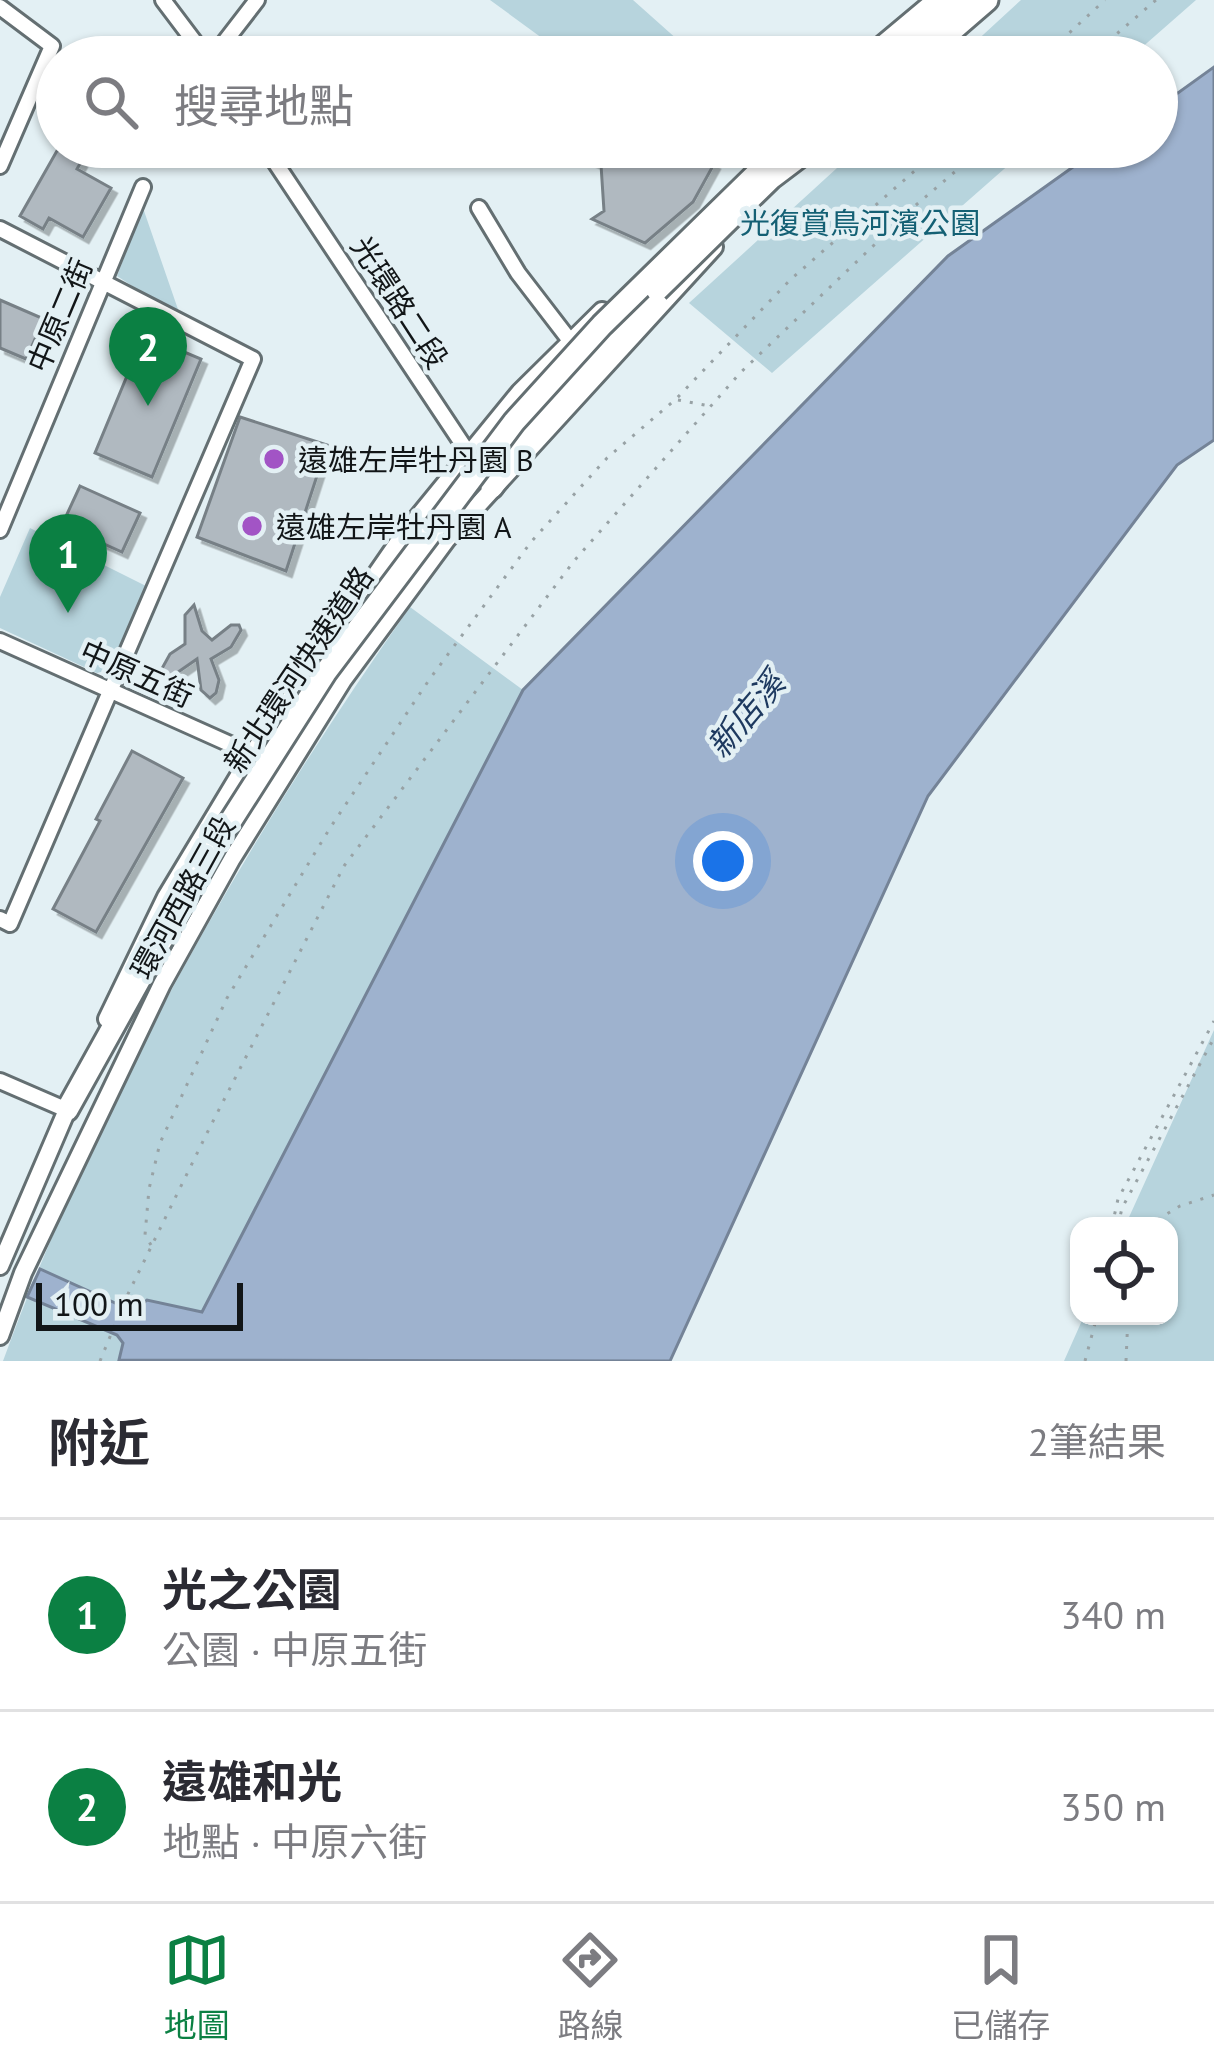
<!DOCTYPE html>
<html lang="zh-TW">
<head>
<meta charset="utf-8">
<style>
  :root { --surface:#fff; --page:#f2f2f3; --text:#2b2b33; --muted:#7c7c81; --line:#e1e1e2; --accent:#0b8043 }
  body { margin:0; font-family:"PT Sans","Noto Sans TC",sans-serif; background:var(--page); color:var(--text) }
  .controls { position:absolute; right:36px; bottom:36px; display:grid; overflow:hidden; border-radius:24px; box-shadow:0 3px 9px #0004 }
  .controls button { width:108px; height:108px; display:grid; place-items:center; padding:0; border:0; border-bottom:3px solid var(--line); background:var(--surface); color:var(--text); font:60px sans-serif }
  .scale { position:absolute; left:36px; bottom:30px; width:207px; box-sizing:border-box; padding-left:12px; border:6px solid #121618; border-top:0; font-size:33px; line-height:42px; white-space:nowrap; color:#121618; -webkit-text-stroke:9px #e3f0f4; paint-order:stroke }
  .you { position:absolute; left:723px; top:861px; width:42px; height:42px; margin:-30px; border:9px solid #fff; border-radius:50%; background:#1a73e8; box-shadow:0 0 0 18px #1a73e833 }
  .badge { display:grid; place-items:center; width:78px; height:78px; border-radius:50%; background:var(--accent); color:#fff; font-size:39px; font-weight:700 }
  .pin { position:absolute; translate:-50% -99px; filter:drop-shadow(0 3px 6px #0008) }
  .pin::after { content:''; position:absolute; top:63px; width:42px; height:36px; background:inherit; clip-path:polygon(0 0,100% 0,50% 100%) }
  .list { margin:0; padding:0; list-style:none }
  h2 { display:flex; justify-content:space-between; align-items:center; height:156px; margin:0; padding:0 48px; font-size:51px }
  h2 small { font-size:39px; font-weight:400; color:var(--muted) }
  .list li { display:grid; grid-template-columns:78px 1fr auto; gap:36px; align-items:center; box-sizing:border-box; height:192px; padding:0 48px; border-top:3px solid var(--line) }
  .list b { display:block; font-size:45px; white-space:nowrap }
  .list p { margin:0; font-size:39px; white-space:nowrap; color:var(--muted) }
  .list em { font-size:39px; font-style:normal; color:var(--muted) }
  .icon { flex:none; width:66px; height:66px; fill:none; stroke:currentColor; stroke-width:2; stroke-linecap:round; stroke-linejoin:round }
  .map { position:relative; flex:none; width:1214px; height:1361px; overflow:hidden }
  .search { position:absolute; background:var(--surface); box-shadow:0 3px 9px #0004; left:36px; right:36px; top:36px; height:132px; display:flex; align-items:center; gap:30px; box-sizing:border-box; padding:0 42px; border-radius:66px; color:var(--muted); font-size:45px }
  .sheet { height:540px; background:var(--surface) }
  nav { display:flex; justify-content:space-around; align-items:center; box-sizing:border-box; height:168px; border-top:3px solid var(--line); background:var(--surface); font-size:33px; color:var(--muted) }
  nav a { display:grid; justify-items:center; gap:6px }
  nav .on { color:var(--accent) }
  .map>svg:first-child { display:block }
</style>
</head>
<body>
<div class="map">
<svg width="1214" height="1361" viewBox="0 0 1214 1361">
  <defs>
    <filter id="shadow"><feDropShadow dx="5.5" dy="5.5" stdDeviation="0" flood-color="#0004"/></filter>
  </defs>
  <rect width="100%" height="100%" fill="#e3f0f4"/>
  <path fill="#b7d4dd" d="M490 0H633L697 57H568Z
    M1021 0H1196L1131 57H959Z
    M860 147H1029L772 373 689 303Z
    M143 208 181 318 117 276Z
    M30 528 148 587 113 669 97 673 0 628V597Z
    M410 607 523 690 177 1361H3C101 1093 246 840 410 607Z
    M1214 1030V1361H1064L1084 1316H1169V1226H1125Z"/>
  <path fill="#9eb2ce" stroke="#748397" stroke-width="3" d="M1214 67V440L1177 465 928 796 670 1361 119 1360 123 1343 117 1335 27 1297 40 1269 133 1311 147 1300 202 1312 523 690 948 256 1101 147H1157V108Z"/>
  <path fill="#b0b9c0" stroke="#778086" stroke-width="3" filter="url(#shadow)" d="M559 147H688L714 164 693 202 645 243 592 219 604 211 601 165Z
    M58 149 81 162 77 169 111 188 83 237 49 218 43 229 20 216Z
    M0 300 44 319 26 359 0 348Z
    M144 335 201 359 152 477 95 453Z
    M240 417 327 445 286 571 197 537Z
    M80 486 140 513 122 552 62 525Z
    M194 605 202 631 212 640 231 625H239L241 630 231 647 211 659 219 680 216 693 210 698 201 690 197 659 171 677 166 679 160 672 170 654 185 644V615Z
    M132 751 183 778 96 932 53 909 100 821 96 819Z"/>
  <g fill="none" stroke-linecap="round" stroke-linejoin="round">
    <defs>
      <path id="minor" d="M163 0 206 57
        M0 7 52 46 0 166
        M213 57 257 0
        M265 147 475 463
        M479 208 518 273 571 342
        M0 229 253 359 10 924 0 919
        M0 530 143 187
        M0 641 252 754
        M0 1081 67 1110"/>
      <path id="major" d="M867 57 935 0
        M904 57 971 0
        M107 1019 166 897 252 754 404 534 520 392 602 311
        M0 1266 70 1103
        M0 1336 23 1273 162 984 231 860 343 680 447 539 714 247"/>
      <path id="highway" d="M888 57 955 0
        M921 57 987 0
        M492 487 534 426 656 291
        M67 1110 157 948"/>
    </defs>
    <use href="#minor" stroke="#646f72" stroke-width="20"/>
    <use href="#major" stroke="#646f72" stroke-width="22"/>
    <use href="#highway" stroke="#646f72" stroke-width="27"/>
    <path stroke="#98a2a5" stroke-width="3" stroke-dasharray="3 9" stroke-linecap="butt" d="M1043 57 1105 0
      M1090 57 1156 0
      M678 400 710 406
      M1112 1226 1118 1199 1214 1021
      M1118 1226 1122 1208 1214 1038
      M1147 1226 1180 1206 1214 1195
      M151 1245 145 1235 149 1189 160 1143 227 998 330 828 429 680 531 542 607 458 676 399 790 280 942 147
      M100 1361 126 1298 209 1129 344 866 574 561 740 373 916 205 984 147
      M1085 1361 1097 1316
      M1126 1361 1128 1316"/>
    <use href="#minor" stroke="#fff" stroke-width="14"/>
    <use href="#major" stroke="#fff" stroke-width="16"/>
    <use href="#highway" stroke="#fff" stroke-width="21"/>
    <defs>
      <path id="highway-bridge" d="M657 290 771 178 812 147
        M157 948 216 844 325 673 514 422 602 325 784 147"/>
    </defs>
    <use href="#highway-bridge" stroke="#646f72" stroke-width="27" stroke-linecap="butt"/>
    <use href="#highway-bridge" stroke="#fff" stroke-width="21"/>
  </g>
  <g fill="#a254c5" stroke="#e3f0f4" stroke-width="4.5">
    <circle cx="274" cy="459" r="12"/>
    <circle cx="252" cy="526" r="12"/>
  </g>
  <g text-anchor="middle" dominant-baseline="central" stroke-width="9" stroke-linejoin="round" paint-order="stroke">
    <g font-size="30" fill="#146074" stroke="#e3f0f4">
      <text x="860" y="222">光復賞鳥河濱公園</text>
    </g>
    <g font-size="30" fill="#121618" stroke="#e3f0f4">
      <text transform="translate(400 302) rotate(57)">光環路二段</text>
      <text transform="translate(59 315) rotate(-67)">中原二街</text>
      <text transform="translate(298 669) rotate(-56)">新北環河快速道路</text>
      <text transform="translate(137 673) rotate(24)">中原五街</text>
      <text transform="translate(182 897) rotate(-61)">環河西路三段</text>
    </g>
    <g font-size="30" fill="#121618" stroke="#e3f0f4" text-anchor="start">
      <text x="298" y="459">遠雄左岸牡丹園 B</text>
      <text x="276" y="526">遠雄左岸牡丹園 A</text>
    </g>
    <g font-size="33" font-style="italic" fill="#1d395f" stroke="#e3f0f4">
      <text transform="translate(745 714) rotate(-50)">新店溪</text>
    </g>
  </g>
</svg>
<div class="controls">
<button><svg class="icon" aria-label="locate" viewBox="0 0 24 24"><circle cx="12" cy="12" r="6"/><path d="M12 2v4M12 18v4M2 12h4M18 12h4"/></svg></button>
</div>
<div class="scale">100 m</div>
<div class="you"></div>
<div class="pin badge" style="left:68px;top:613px">1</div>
<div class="pin badge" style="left:148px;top:406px">2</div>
<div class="search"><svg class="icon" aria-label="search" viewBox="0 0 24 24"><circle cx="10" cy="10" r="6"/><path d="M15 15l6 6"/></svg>搜尋地點</div>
</div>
<section class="sheet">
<h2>附近<small>2筆結果</small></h2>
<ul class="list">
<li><span class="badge">1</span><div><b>光之公園</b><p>公園 · 中原五街</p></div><em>340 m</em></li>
<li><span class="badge">2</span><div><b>遠雄和光</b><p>地點 · 中原六街</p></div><em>350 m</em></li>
</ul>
</section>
<nav>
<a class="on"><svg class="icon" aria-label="map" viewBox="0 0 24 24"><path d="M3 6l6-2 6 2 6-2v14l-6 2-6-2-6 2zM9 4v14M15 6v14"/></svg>地圖</a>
<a><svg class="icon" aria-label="directions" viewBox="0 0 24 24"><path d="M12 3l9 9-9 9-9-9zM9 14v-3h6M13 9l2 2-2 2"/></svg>路線</a>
<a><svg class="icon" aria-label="saved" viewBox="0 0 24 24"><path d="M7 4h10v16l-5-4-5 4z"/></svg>已儲存</a>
</nav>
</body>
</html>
